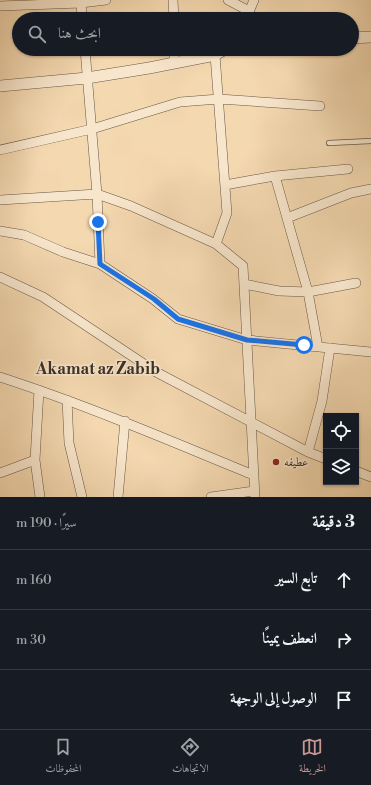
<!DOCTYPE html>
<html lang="ar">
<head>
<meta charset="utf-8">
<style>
  :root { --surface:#171b24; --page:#242831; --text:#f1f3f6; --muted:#9ea1a6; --line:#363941; --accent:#c59692 }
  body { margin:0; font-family:"Libre Bodoni",Amiri,serif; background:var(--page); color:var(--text); direction:rtl }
  .controls { position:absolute; right:12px; bottom:12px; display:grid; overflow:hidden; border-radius:0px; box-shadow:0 1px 3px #0004 }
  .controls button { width:36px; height:36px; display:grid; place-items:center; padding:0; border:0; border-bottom:1px solid var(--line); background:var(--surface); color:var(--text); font:20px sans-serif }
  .stop { position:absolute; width:12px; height:12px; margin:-9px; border:3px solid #1a73e8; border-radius:50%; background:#fff }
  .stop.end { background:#1a73e8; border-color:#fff; box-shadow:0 1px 4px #0008 }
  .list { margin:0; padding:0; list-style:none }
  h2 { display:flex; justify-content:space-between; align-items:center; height:52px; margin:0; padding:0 16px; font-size:17px }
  h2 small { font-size:13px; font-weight:400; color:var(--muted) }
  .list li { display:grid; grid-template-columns:26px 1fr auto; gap:12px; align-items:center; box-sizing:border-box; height:60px; padding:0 16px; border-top:1px solid var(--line) }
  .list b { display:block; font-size:15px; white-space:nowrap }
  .list em { font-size:13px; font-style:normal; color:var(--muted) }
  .icon { flex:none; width:22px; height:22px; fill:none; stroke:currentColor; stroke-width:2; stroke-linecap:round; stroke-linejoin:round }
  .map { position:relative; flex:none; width:371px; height:497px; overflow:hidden; direction:ltr }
  .search { position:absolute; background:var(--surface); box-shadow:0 1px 3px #0004; left:12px; right:12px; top:12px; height:44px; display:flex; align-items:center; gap:10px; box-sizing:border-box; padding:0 14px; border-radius:22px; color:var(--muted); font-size:15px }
  .sheet { height:232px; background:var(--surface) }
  nav { display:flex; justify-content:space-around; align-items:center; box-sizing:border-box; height:56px; border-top:1px solid var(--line); background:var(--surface); font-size:11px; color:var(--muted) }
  nav a { display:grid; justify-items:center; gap:2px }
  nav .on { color:var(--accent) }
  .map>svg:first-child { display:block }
</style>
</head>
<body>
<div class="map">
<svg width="371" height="497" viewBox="0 0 371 497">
  <rect width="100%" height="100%" fill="#f4d8b0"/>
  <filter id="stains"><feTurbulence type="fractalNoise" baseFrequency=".005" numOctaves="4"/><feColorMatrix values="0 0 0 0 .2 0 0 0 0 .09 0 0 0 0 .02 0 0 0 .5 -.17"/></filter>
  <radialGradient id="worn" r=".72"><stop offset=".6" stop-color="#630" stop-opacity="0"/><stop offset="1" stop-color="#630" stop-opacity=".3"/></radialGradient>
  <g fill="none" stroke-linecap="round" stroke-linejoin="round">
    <defs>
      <path id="service" d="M329 143 371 141"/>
      <path id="minor" d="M81 0 82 19
        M173 0 174 19
        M228 0 249 11
        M0 6 81 3 106 0
        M246 19 254 0
        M85 49 97 194 100 264
        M174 49V63
        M215 55 227 213 216 244
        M0 150 92 129 180 102 219 99 320 106
        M275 176 308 292 318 347
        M225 185 275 176 348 169
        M0 200 97 194 131 206 216 244 243 266 255 497
        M287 218 351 193 371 189
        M0 231 24 235 63 252 100 264 153 299 178 319 247 340 371 352
        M0 277 43 297 156 372 308 452 326 459
        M244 284 279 291 308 292 356 283
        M0 377C86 405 169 440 253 475
        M39 390 35 460 40 497
        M67 400 69 443 82 497
        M308 452 322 401 330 348
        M356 471 371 477
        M0 473 35 460
        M118 497 125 421
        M211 497 254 491"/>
      <path id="tertiary" d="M352 38 371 37
        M0 86 87 78 149 68 215 55 225 49"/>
    </defs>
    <use href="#service" stroke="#665848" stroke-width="6"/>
    <use href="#minor" stroke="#665848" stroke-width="10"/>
    <use href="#tertiary" stroke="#665848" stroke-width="12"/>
    <use href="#service" stroke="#f8e6cc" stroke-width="4.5"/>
    <use href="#minor" stroke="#f8e6cc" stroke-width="9"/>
    <use href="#tertiary" stroke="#f8e6cc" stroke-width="11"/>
  </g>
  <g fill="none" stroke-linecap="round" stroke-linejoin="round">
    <path stroke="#1a73e8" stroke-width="5" d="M98 222 100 264 154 299 178 319 247 340 304 345"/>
  </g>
  <circle fill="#8f2418" stroke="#f8e6cc" stroke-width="1.5" cx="276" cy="462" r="4"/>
  <g text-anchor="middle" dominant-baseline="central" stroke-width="3.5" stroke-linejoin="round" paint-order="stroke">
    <g font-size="12" fill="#372e25" stroke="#f8e6cc" text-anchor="start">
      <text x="284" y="462">عطيفه</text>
    </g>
    <g font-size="16" font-weight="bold" fill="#372e25" stroke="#f8e6cc">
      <text x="98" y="369">Akamat az Zabib</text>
    </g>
  </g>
  <rect width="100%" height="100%" filter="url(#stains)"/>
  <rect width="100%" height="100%" fill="url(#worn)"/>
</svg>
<div class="controls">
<button><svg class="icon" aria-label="locate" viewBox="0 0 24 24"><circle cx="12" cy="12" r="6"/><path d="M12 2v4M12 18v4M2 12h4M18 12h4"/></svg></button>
<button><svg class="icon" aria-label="layers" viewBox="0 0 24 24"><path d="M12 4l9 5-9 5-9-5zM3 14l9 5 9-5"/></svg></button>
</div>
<div class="stop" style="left:304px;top:345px"></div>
<div class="stop end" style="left:98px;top:222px"></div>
<div class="search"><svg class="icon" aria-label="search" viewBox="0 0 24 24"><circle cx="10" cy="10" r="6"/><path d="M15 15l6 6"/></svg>ابحث هنا</div>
</div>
<section class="sheet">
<h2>3 دقيقة<small>سيرًا · 190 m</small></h2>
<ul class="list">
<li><svg class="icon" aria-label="ahead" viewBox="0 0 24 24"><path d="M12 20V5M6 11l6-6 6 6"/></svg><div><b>تابع السير</b></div><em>160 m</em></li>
<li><svg class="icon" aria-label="right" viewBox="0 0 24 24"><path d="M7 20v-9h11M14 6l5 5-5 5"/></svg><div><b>انعطف يمينًا</b></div><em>30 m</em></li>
<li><svg class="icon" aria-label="arrive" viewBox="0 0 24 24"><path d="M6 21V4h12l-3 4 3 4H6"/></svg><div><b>الوصول إلى الوجهة</b></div></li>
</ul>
</section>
<nav>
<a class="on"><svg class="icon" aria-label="map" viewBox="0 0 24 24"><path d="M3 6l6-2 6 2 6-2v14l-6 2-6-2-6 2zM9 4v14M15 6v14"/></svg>الخريطة</a>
<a><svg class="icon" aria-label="directions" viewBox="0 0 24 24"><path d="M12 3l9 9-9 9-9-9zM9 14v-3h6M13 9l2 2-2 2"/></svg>الاتجاهات</a>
<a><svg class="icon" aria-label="saved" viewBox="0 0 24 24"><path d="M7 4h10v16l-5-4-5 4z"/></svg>المحفوظات</a>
</nav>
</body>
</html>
